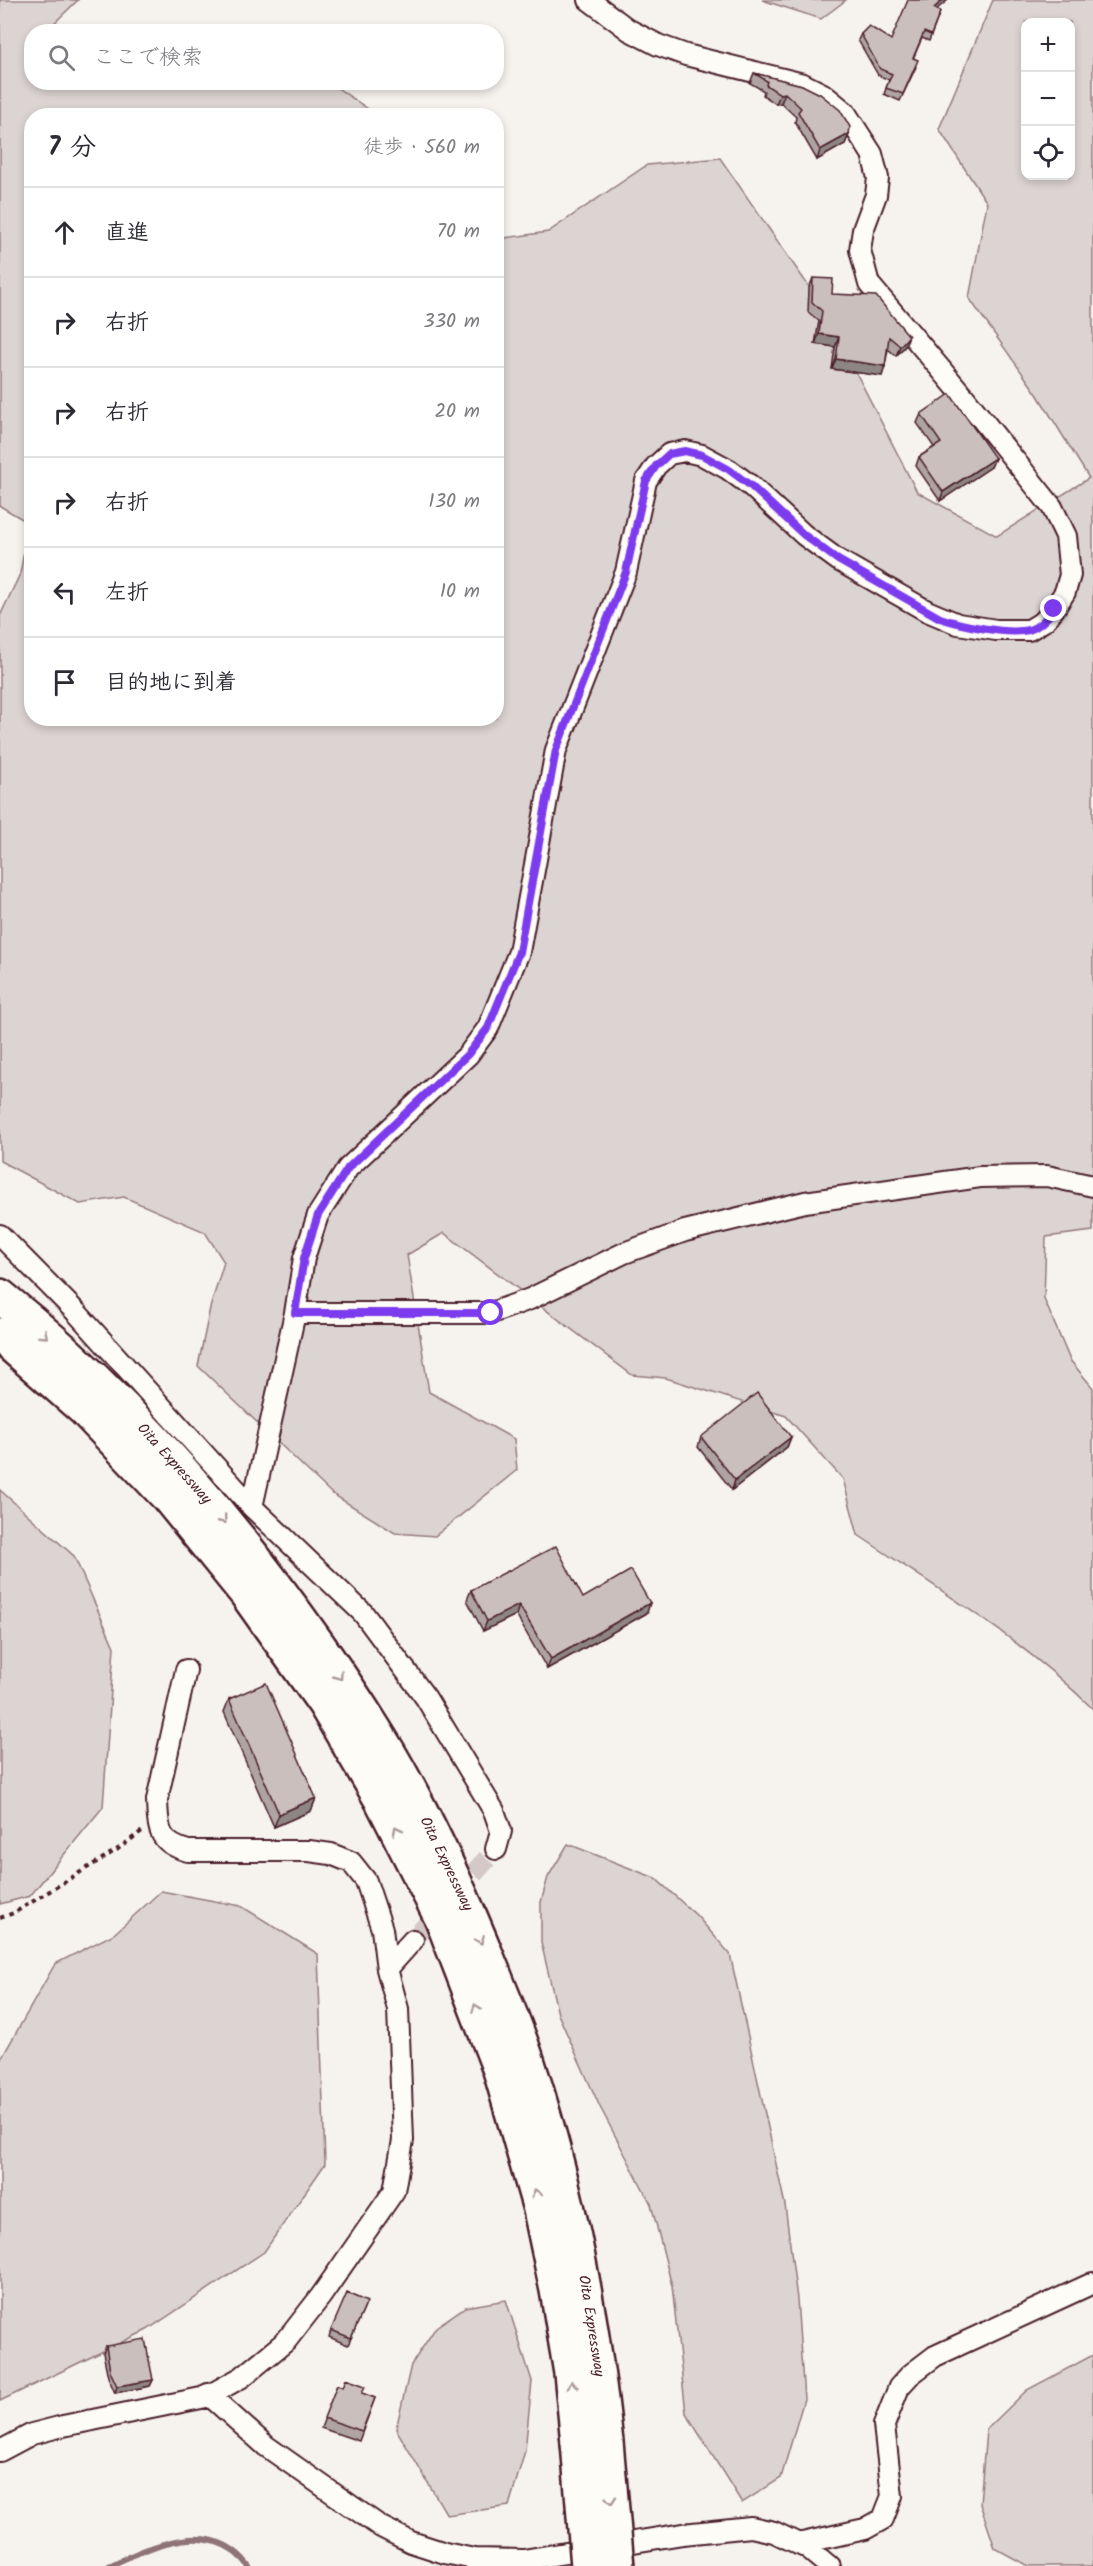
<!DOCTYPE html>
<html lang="ja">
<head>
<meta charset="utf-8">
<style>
  :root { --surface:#fff; --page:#f7f7f7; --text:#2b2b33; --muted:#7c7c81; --line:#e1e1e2 }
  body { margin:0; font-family:Kalam,"Klee One",sans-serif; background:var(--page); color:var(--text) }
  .controls { position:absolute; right:18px; top:18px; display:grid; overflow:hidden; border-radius:12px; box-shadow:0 3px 9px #0003 }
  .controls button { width:54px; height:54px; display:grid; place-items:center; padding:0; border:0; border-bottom:2px solid var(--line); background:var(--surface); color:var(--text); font:30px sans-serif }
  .stop { position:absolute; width:18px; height:18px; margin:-14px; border:4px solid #7c3aed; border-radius:50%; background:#fff }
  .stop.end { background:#7c3aed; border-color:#fff; box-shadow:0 2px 6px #0008 }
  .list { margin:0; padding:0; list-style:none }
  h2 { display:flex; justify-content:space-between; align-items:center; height:78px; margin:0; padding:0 24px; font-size:26px }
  h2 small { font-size:20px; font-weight:400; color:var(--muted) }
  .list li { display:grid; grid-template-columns:39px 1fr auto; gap:18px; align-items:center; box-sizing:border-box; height:90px; padding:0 24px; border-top:2px solid var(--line) }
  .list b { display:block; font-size:22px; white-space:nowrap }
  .list em { font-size:20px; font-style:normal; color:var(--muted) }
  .icon { flex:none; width:33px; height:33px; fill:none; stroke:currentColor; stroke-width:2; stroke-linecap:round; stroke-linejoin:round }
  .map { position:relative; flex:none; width:1093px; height:2566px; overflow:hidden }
  .search { position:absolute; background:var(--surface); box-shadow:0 3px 9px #0003; left:24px; top:24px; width:480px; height:66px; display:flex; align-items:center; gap:15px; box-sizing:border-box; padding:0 21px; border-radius:24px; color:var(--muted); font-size:22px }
  .panel { position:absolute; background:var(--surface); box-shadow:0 3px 9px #0003; left:24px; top:108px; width:480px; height:618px; border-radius:24px }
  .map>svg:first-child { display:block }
</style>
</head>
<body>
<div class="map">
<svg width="1093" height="2566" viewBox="0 0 1093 2566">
  <rect width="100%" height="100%" fill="#f6f3ef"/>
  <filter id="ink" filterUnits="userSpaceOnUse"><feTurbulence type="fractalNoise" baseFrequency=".0167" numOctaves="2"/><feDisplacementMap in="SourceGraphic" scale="12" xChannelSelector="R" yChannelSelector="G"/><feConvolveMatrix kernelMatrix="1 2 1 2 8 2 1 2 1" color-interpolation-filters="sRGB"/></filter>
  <g filter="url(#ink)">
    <path fill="#dcd4d2" stroke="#937a7e" stroke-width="1.5" fill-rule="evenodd" d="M0 0H78L46 31 32 32V82L330 83 377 115 32 116V718H496L497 239 548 232 647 165 720 158 821 304 917 492 997 536 1089 478 1037 394 969 298 987 203 939 129 993 0H1093V1231L1046 1237 1044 1299 1070 1360 1093 1388V1709C1024 1641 939 1589 858 1535L843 1479 786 1416 666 1378 632 1375 444 1233 407 1255 429 1392 514 1439 517 1470 435 1536 395 1533 331 1493 198 1366 210 1308 224 1262 205 1232 124 1197 80 1204 0 1161V616L20 574 29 523 0 506ZM1026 22H1070V176H1026Z
      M762 0H846L821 19Z
      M0 1490 74 1556 114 1647 103 1807 30 1896 0 1904Z
      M568 1844 655 1878 697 1916 730 1954 785 2205 797 2299 804 2399 781 2478 742 2503 686 2413 672 2286 651 2204 600 2107 558 2014 541 1942V1902L548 1877Z
      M161 1891 241 1906 318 1954 325 2164 264 2252 147 2330 0 2401V2061L55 1964 114 1934Z
      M506 2300 532 2381 525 2451 509 2506 447 2515 396 2429 411 2365 436 2327 465 2307Z
      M1093 2355V2566H1028L995 2548 980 2504 986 2430 1027 2390Z"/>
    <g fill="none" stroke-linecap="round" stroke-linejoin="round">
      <path stroke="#8e7378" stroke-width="6" d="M109 2566C154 2545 212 2517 249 2566"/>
      <path stroke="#d4c9c8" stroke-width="20" stroke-dasharray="20 10" stroke-linecap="butt" d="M413 1940 496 1849"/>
      <defs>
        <path id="street" d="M0 1235 77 1313 252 1507 363 1613 426 1698 494 1811 501 1831 496 1849
          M295 1313H491L530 1299 624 1253 685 1231 805 1202 980 1177 1047 1176 1093 1186
          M252 1507 295 1313 304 1258 318 1215 348 1168 468 1055 488 1028 519 952 556 750 626 572 646 481 656 466 669 454 685 451 702 455 728 469 751 486 804 535 838 560 927 611 958 624 996 630H1029L1044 621 1054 609 1065 592 1070 575 1066 536 1052 507 965 398 869 284 860 250 863 230 876 195 878 178 872 154 845 112 823 94 803 84 686 55 658 45 629 30 589 0
          M387 1969 413 1940
          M208 2394 266 2446 381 2527 411 2542 445 2553 474 2559 523 2560 683 2534 751 2527 774 2532 807 2548 829 2566
          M0 2451 32 2434 63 2426 206 2397 242 2377 286 2341 321 2296 394 2191 403 2140 398 2009 387 1969 382 1929 366 1881 351 1862 331 1854 309 1851H188C158 1843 158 1829 157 1800L186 1670
          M798 2544 865 2529 883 2519 892 2496 884 2425 899 2387 910 2375 935 2356 1093 2283"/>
        <path id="highway" d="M0 1296C124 1395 228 1516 319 1646 350 1691 382 1738 408 1787 440 1846 467 1907 492 1969 504 2000 518 2031 528 2063 568 2187 592 2312 606 2442
          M0 1335 84 1409 168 1497 246 1593 325 1704 381 1799 442 1919 500 2070 540 2209 557 2290 571 2373 578 2443"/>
      </defs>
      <use href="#street" stroke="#4a1f2b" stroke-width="24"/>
      <use href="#highway" stroke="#4a1f2b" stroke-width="38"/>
      <path stroke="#4a1f2b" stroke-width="4" stroke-dasharray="4.5 4.5" stroke-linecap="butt" d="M0 1918 14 1913 118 1849 142 1831"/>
      <use href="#street" stroke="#fdfcf7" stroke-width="20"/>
      <use href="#highway" stroke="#fdfcf7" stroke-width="33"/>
      <defs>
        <path id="highway-bridge" d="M606 2442 617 2566
          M578 2443 588 2566"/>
      </defs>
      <use href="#highway-bridge" stroke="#4a1f2b" stroke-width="38" stroke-linecap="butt"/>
      <use href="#highway-bridge" stroke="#fdfcf7" stroke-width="33"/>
    </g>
    <path fill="#afa4a3" stroke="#4a1f2b" stroke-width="1.5" d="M936 10 940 12 929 41 922 38 913 59 916 67 900 101 884 94 889 80 878 75 858 40 861 34 891 40Z
      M754 73 802 85 849 134 845 144 817 160 795 122 796 117 781 103 776 104 763 95 764 91 750 83Z
      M813 278 832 294 905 346 896 356 888 349 885 366 882 376 832 369 835 347 815 344 819 321 808 312 809 288Z
      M921 414 995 458 991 467 940 501 916 466 919 457 934 447 917 423Z
      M701 1437H791L787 1447 732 1490 698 1447Z
      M471 1590 583 1598 647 1613 547 1669 516 1615 483 1631 467 1600Z
      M229 1699 316 1798 311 1811 274 1827 224 1712Z
      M364 2309 348 2345 329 2337 331 2330Z
      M106 2346 153 2380 150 2386 115 2393 108 2377 103 2353Z
      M337 2385 375 2398 359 2441 321 2428Z"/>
    <path fill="#8e8685" stroke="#4a1f2b" stroke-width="1.5" d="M943 0H948L931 14 934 8Z
      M785 93 781 103 776 104 780 94Z
      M849 134 845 144 817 160 820 150Z
      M819 334 839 337 835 347 815 344Z
      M909 336 905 346 896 356 900 346Z
      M836 359 885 366 882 376 832 369Z
      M995 458 991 467 940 501 943 492Z
      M791 1437 787 1447 732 1490 735 1480Z
      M650 1603 647 1613 547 1669 551 1659Z
      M519 1605 516 1615 483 1631 487 1621Z
      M316 1798 311 1811 274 1827 279 1814Z
      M153 2380 150 2386 115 2393 117 2386Z"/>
    <path fill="#cbbfbe" stroke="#4a1f2b" stroke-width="1.5" d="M908 0H943L934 8 940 12 931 35 924 32 913 58 918 60 903 94 886 88 892 74 880 69 861 34 869 26 891 40Z
      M754 73 802 85 820 94 840 110 850 127 849 134 820 150 798 112 801 108 785 93 780 94 766 85 767 81Z
      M813 278 833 279 832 294 876 296 909 336 900 346 889 337 885 366 836 359 839 337 819 334 822 311 812 302Z
      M950 394 995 458 943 492 919 457 941 443 921 414Z
      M757 1393 791 1437 735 1480 701 1437Z
      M556 1546 583 1598 631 1570 650 1603 551 1659 519 1605 487 1621 471 1590Z
      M266 1683 316 1798 279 1814 229 1699Z
      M347 2293 367 2302 351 2338 331 2330Z
      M145 2339 153 2380 117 2386 110 2371 106 2346Z
      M346 2379 365 2386 362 2393 375 2398 362 2431 324 2418 337 2385 343 2387Z"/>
    <defs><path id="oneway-chevron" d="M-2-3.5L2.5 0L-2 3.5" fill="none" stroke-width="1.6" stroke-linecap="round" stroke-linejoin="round" transform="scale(1.5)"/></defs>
    <g stroke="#ac999b">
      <use href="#oneway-chevron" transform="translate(44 1335) rotate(42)"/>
      <use href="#oneway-chevron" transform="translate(223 1520) rotate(51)"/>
      <use href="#oneway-chevron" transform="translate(339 1676) rotate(55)"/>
      <use href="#oneway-chevron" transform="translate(397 1830) rotate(-117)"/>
      <use href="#oneway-chevron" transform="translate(480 1940) rotate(68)"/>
      <use href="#oneway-chevron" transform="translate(476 2008) rotate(-111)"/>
      <use href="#oneway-chevron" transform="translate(536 2193) rotate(-106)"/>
      <use href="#oneway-chevron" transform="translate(572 2385) rotate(-96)"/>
      <use href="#oneway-chevron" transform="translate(611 2500) rotate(85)"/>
    </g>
  </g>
  <g fill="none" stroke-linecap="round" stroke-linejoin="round" filter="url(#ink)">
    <path stroke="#7c3aed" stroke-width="8" d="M491 1313H295L304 1258 318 1215 348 1168 468 1054 488 1028 519 952 556 750 626 572 646 481 656 466 669 454 685 451 702 455 728 469 751 486 804 535 838 560 940 618C961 625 1007 635 1029 630 1039 627 1048 617 1054 609"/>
  </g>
  <g text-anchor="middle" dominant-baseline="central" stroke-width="4.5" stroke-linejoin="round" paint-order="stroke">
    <g font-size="15" fill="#4a1f2b" stroke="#fdfcf7">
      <text transform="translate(174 1464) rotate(48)">Oita Expressway</text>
      <text transform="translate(446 1864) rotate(64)">Oita Expressway</text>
      <text transform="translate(591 2326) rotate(81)">Oita Expressway</text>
    </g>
  </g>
</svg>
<div class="controls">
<button>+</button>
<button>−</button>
<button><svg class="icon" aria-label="locate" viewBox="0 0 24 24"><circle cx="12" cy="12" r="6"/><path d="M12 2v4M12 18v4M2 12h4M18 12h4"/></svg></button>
</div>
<div class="stop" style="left:491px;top:1313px"></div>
<div class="stop end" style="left:1054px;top:609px"></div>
<div class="search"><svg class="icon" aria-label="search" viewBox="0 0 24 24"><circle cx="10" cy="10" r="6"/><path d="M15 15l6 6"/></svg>ここで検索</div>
<section class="panel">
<h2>7 分<small>徒歩 · 560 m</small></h2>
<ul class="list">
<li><svg class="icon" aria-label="ahead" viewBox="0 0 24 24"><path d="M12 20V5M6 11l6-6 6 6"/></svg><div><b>直進</b></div><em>70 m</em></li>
<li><svg class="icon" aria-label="right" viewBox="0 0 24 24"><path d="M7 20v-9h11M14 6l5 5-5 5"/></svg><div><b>右折</b></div><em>330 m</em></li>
<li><svg class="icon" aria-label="right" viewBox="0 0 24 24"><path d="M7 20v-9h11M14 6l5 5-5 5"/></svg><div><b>右折</b></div><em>20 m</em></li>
<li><svg class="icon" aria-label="right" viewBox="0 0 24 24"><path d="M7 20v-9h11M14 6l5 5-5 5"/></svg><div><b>右折</b></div><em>130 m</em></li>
<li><svg class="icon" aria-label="left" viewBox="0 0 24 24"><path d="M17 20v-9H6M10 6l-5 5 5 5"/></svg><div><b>左折</b></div><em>10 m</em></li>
<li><svg class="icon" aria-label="arrive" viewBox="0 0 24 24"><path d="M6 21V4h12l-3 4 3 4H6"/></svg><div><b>目的地に到着</b></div></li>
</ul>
</section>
</div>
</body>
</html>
